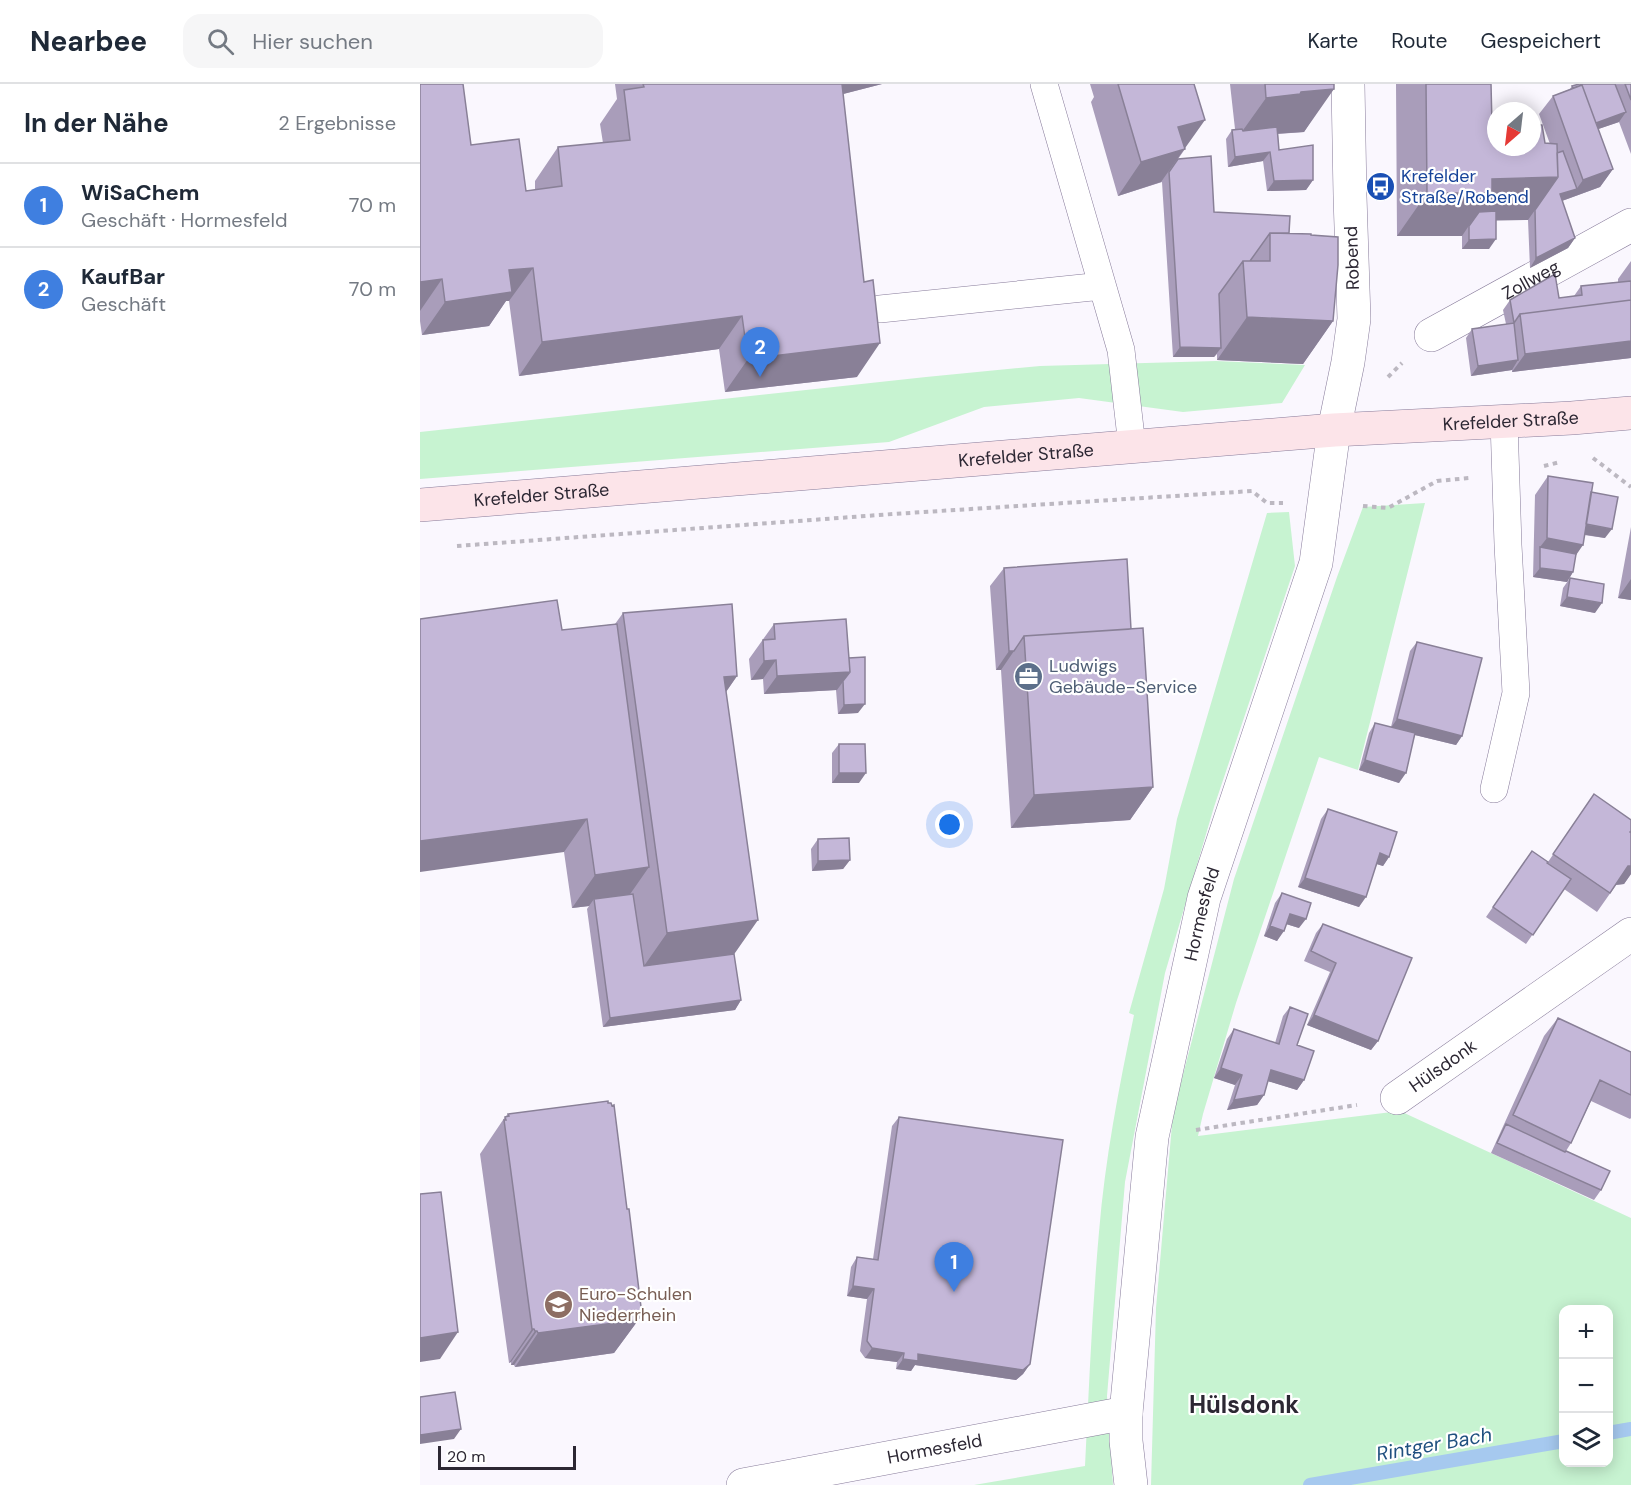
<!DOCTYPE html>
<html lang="de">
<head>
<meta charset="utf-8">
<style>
  :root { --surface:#fff; --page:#f6f6f7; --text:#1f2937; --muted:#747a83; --line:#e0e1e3; --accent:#7c3aed }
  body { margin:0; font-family:"DM Sans",sans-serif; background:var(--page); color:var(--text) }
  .controls { position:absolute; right:18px; bottom:18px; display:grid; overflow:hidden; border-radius:12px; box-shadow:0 3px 15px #0003 }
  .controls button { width:54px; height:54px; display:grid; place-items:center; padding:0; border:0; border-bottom:2px solid var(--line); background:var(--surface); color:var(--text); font:30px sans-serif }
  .compass { position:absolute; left:1067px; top:18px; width:54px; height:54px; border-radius:50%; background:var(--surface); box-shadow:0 3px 15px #0003; rotate:208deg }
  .scale { position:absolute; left:18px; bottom:15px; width:138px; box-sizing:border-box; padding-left:6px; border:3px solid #2c2733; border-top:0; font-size:16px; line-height:21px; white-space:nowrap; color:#2c2733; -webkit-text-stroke:4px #fff; paint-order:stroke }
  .you { position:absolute; left:530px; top:741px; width:21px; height:21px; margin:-15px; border:4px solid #fff; border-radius:50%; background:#1a73e8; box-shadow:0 0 0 9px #1a73e833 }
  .badge { display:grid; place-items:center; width:39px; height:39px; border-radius:50%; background:var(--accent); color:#fff; font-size:20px; font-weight:700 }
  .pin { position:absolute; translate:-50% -50px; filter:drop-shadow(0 2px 3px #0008) }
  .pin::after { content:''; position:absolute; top:32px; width:21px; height:18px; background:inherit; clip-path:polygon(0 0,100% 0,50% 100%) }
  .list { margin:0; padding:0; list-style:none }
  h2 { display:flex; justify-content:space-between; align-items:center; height:78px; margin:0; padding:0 24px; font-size:26px }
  h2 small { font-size:20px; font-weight:400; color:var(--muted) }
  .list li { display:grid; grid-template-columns:39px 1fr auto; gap:18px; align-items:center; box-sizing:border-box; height:84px; padding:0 24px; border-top:2px solid var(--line) }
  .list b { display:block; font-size:22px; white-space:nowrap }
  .list p { margin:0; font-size:20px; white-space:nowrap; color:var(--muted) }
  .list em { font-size:20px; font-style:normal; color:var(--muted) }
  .icon { flex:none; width:33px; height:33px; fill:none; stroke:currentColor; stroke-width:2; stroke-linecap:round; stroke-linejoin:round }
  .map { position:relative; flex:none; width:1211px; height:1401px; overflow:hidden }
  header { display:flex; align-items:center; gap:36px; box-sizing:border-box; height:84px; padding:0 30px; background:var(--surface); border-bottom:2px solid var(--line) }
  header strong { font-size:28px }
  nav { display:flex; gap:33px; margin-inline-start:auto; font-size:21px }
  .search { width:420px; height:54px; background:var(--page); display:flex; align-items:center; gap:15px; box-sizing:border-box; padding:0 21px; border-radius:18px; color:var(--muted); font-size:22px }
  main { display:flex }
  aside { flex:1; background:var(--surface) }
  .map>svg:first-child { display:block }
</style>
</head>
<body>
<header>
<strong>Nearbee</strong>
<div class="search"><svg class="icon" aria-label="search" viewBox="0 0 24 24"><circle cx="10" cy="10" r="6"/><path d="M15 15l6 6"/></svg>Hier suchen</div>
<nav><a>Karte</a><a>Route</a><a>Gespeichert</a></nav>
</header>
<main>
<aside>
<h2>In der Nähe<small>2 Ergebnisse</small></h2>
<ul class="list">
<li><span class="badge" style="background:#3f7fe0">1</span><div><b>WiSaChem</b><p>Geschäft · Hormesfeld</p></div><em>70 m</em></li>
<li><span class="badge" style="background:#3f7fe0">2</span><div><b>KaufBar</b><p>Geschäft</p></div><em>70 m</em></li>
</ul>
</aside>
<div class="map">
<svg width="1211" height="1401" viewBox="0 0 1211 1401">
  <rect width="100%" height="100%" fill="#faf7fe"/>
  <path fill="#c7f3d1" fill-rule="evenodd" d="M796 277 885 281 862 319 763 328 659 314 564 323 469 358 0 395V348L506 293 620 282Z
    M1005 419 938 686 899 673 816 919 783 1030 778 1052 980 1027 1211 1134V1401H731L736 1224 753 1029 814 795 917 493 943 423ZM1144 1226H1188V1378H1144Z
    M869 428 875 482 794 723 745 889 705 1098 687 1312 693 1401H554L665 1382C669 1304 672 1226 679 1148 685 1075 699 1003 714 931L709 929 744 805 757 735 847 429Z"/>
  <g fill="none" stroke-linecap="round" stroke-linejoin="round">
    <path stroke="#a6c9ef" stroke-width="14" d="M1188 1349 1211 1345
      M890 1401 1144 1357"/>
    <defs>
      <path id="lane" d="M624 0 701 266 712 362
        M460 225 682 202
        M1074 705 1096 609 1088 461 1084 337"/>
      <g id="street">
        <path id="s1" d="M1011 251 1211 141"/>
        <path id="s2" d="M977 1014 1211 850"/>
        <path id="s3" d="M323 1401 706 1329"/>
        <path id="s4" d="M711 1401 706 1357V1329L732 1053 784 814 896 479 914 346 928 278 934 235 930 112 928 0"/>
      </g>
      <g id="secondary">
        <path id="s5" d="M0 421 914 346 1152 334 1211 329"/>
      </g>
    </defs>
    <use href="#lane" stroke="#877b9a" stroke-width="28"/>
    <use href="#street" stroke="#877b9a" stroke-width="34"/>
    <use href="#secondary" stroke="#877b9a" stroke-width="34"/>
    <path stroke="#bcb8c1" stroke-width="4" stroke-dasharray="4.5 4.5" stroke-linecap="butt" d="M968 293 982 279
      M1173 374 1211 403
      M1124 382 1140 378
      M943 422 968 424 1017 397 1049 394
      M37 462 473 430 832 407 847 419H863
      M776 1046 937 1021"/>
    <use href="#lane" stroke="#fff" stroke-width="27"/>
    <use href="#street" stroke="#fff" stroke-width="33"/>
    <use href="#secondary" stroke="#fce4e9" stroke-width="33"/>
  </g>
  <path fill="#a99dba" d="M0 0 51 61 106 107 115 106V97L138 63 183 59 180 40 197 15 195 0H462L423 10 437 293 305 308 299 265 99 292 89 217H86L69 242 2 251 0 237Z
    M670 0H774L765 65 758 75 794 128 869 149 913 237 883 280 797 276V270L794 273H753L742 98 698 112 671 18 674 13Z
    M810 0H914L884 48 858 50 859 66 893 96 886 106 847 107 843 77 808 83 806 55 812 46 815 45Z
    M976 0H1071L1072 41 1125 59 1130 60 1119 30 1133 12 1150 5 1152 2 1159 0H1211V70L1199 38 1178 45 1193 85 1180 103 1142 117 1155 154 1148 164 1110 184 1108 136H1076L1069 165H1042V152H977Z
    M1211 177V274L1092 288V286L1051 292 1046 254 1052 245 1086 240 1083 226 1090 216 1139 214 1154 212 1161 202 1198 198V195Z
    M1128 392 1171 408 1185 454 1164 451 1156 470 1153 488 1147 498 1113 493 1115 411Z
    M1211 443V516L1198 514Z
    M584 484 711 545 733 703 710 736 591 744 581 586H576L570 502Z
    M1150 494 1175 529 1140 522 1143 504Z
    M203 529 317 592 306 608 314 870 321 916 315 926 183 943 167 825 169 822 152 824 144 768 142 546 195 540Z
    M354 540 429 574 438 629 418 630 416 606 344 610 343 595 331 596 329 575Z
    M997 558 1042 652 1036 661 995 651 979 699 939 686 949 649 955 639 971 643 990 567Z
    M419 660 439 699H412V669Z
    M1174 710 1211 749V790L1204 800 1196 801 1177 828 1144 805 1106 860 1066 833 1112 767 1128 778Z
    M908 725 969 773 963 782 957 780 939 823 878 803 901 735Z
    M398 755 430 776 423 785 392 787 391 765Z
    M862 809 879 844 866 840 857 857 844 852 855 819Z
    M903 840 958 957 951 966 887 941 910 888 884 877 896 849Z
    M870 923 884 996 877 1006 848 997 844 1011 837 1021 807 1026 815 1001 794 994 807 955 814 945 855 959 863 932Z
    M1138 934 1211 968V1034L1210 1035 1171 1017 1151 1059 1146 1067 1181 1106 1174 1116 1071 1069 1124 952Z
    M88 1030 222 1231 194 1269 95 1283 94 1281H91V1278L89 1279 60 1070 85 1033Z
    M479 1033 610 1280 603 1290 596 1296 495 1281 491 1287 476 1285 477 1278 445 1274 440 1267 447 1215 427 1212 431 1183 437 1173 453 1175 472 1042Z"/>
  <path fill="#898097" d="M409 0H462L396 17Z
    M914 5 884 48 852 50 816 56 846 14 881 8Z
    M1206 28 1199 38 1161 51 1167 42Z
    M785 36 741 98 698 112 721 78 758 43Z
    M850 68 843 77 808 83 815 73Z
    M1193 85 1180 103 1150 114 1163 96Z
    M1138 93 1108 136 1052 137 1042 152H977L1007 109 1072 95Z
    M893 96 886 106 847 107 854 97Z
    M1157 105 1150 114 1133 120 1140 110Z
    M1155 154 1148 164 1110 184 1116 174Z
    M1076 155 1069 165H1042L1049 156Z
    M113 184 89 217H86L69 242 2 251 25 218 89 186Z
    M22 195 0 227V198Z
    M322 232 299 265 99 292 122 258Z
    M827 233 913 237 883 280 797 276Z
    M1211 257V274L1092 288 1105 270Z
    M460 259 437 293 305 308 328 275Z
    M760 263 801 264 794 273H753Z
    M1098 276 1092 286 1051 292 1058 282Z
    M1162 440 1192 445 1185 454 1155 449Z
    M1127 454 1163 461 1150 480 1120 463Z
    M1120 484 1153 488 1147 498 1113 493Z
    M1211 495V516L1198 514Z
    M1147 513 1182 519 1175 529 1140 522Z
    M589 567H594L581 586H576Z
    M356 576 343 595 331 596 344 577Z
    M430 588 417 606 344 610 357 592Z
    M317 592 287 635 304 593Z
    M445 620 438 629 418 630 424 621Z
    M977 635 1042 652 1036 661 970 645Z
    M945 676 986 689 979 699 939 686Z
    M419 689H446L439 699H412Z
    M733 703 710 736 591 744 614 711Z
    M167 735 144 768 0 788V757Z
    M960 769 969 773 963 782 953 779Z
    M430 776 423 785 392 787 398 777Z
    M1208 782H1211V790L1204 800 1195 801Z
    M229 783 206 816 174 815 169 822 152 824 175 791Z
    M885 794 946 813 939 823 878 803Z
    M870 830 886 835 879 844 863 839Z
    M338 836 308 879 217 892 247 849Z
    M850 842 864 847 857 857 844 852Z
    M321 916 315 926 183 943 190 934Z
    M894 931 958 957 951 966 887 941Z
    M801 984 822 991 815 1001 794 994Z
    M851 986 884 996 877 1006 844 996Z
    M844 1011 837 1021 807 1026 814 1016Z
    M433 1202 454 1205 447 1215 427 1212Z
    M222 1231 194 1269 95 1283 118 1249Z
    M112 1245H114L91 1278 89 1279Z
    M115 1247H117L94 1281H91Z
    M38 1248 20 1275 0 1278V1254Z
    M452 1264 484 1269 477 1278 445 1274Z
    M498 1270 610 1280 603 1290 596 1296 495 1281 491 1287 476 1285 483 1275Z
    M41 1345 34 1355 0 1360V1351Z"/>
  <path fill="#c4b7d8" stroke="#898097" stroke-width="1.5" d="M0 0H43L51 61 99 55 106 107 142 102 138 63 210 56 204 6 224 3 223 0H422L444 198 453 196 460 259 328 275 322 232 122 258 113 184 89 186 92 208 25 218 22 195 0 198Z
    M698 0H774L785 36 758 43 765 65 721 78Z
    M845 0H914V5L881 8 880 10 846 14Z
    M1006 0H1071L1072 41H1076V63H1112V41H1122L1125 59 1137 60 1138 93 1072 95V109H1007Z
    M1159 0H1195L1206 28 1176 39 1162 1 1153 4 1152 2Z
    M1205 0H1211V16Z
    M1162 1 1193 85 1163 96 1133 12Z
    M857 43 859 66 893 61V96L854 97 850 68 815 73 812 46 822 45 823 47Z
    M1143 67 1157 105 1140 110 1155 154 1116 174 1115 126 1138 93 1137 69Z
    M791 72 794 128 870 132 869 149H850L830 177H823L799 210 801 264 760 263 749 88 758 75Z
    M1076 127V155L1049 156V142L1059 128Z
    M850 149 891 150V151L918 153V181L913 237 827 233 823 177H850Z
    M1135 190 1139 214 1162 211 1161 202 1211 197V216L1100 230 1094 239 1090 216Z
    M1211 216V257L1105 270 1100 230Z
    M1094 239 1098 276 1058 282 1052 245Z
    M1128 392 1173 399 1163 461 1127 454Z
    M1171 408 1198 413 1192 445 1166 440Z
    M1120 463 1156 470 1153 488 1120 484Z
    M707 475 711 545 604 552 594 567H589L584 484Z
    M1150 494 1184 500 1182 519 1147 513Z
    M137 516 142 546 197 540 229 783 175 791 167 735 0 757V535Z
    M312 520 317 592 304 593 338 836 247 849 203 529Z
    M426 535 430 588 357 592 356 576 344 577 343 556 355 555 354 540Z
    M723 544 733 703 614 711 604 552Z
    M997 558 1062 574 1042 652 977 635Z
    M445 573V620L424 621 423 597 430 588 429 574Z
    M955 639 995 649 986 689 945 676Z
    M419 660H445L446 689H419Z
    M1174 710 1211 736V747L1210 748 1211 749V782H1208L1190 809 1133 770Z
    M908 725 977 748 969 773 960 769 946 813 885 794Z
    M429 754 430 776 398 777V755Z
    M1112 767 1128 778 1127 779 1151 795 1113 851 1073 823Z
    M862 809 891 819 886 835 870 830 864 847 850 842Z
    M213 810 224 882 314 870 321 916 190 934 174 815Z
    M903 840 992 874 958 957 894 931 916 879 891 867Z
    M870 923 888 930 877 961 894 967 884 996 851 986 844 1011 814 1016 822 991 801 984 814 945 859 960Z
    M1138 934 1211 968V1011L1180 996 1151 1059 1093 1031Z
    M188 1017V1019H191L192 1022 194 1021 207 1125H209L222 1231H219V1234H217V1236L118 1249 117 1247H115L114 1245H112L84 1036H86L85 1033 89 1032 88 1030Z
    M479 1033 643 1056 610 1280 603 1286 498 1270V1277L483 1275 484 1269 452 1264 447 1257 454 1205 433 1202 437 1173 458 1176Z
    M1086 1040 1145 1068 1146 1067 1190 1087 1181 1106 1077 1059Z
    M21 1108 38 1248 0 1254V1110Z
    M35 1308 41 1345 0 1351V1313Z"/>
  <defs>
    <symbol id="bus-disc" viewBox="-11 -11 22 22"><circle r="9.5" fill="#1a4fb4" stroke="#fff"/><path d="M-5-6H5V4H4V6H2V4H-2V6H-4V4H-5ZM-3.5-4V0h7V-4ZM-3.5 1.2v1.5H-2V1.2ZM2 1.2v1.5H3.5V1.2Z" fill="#fff"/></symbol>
    <symbol id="office-disc" viewBox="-11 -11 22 22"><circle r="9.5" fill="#5c6f8a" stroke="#fff"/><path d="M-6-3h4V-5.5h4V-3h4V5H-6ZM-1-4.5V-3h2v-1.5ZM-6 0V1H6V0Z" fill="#fff"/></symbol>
    <symbol id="university-disc" viewBox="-11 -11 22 22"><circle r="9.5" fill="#8d6e63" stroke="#fff"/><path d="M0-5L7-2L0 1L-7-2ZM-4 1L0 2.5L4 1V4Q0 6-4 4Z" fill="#fff"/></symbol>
  </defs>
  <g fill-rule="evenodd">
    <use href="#bus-disc" x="944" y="86" width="33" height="33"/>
    <use href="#office-disc" x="592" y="576" width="33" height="33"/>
    <use href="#university-disc" x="122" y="1204" width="33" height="33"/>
  </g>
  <g text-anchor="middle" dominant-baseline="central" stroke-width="4.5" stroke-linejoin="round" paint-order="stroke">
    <g font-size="18" fill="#164399" stroke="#fff" text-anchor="start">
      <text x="981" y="92">Krefelder<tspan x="981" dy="21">Straße/Robend</tspan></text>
    </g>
    <g font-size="18" fill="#2c2733" stroke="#fff">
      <text transform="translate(932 174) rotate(-92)">Robend</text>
      <text stroke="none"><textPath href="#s1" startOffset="114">Zollweg</textPath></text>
      <text stroke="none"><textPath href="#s5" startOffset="1094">Krefelder Straße</textPath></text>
      <text stroke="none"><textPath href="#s5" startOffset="608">Krefelder Straße</textPath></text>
      <text stroke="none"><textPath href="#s5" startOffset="122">Krefelder Straße</textPath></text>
      <text stroke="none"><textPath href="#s4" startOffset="578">Hormesfeld</textPath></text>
      <text stroke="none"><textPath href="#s2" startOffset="56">Hülsdonk</textPath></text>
      <text stroke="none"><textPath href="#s3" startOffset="195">Hormesfeld</textPath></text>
    </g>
    <g font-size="18" fill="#4e5e75" stroke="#fff" text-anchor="start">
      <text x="629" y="582">Ludwigs<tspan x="629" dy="21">Gebäude-Service</tspan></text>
    </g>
    <g font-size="18" fill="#785e54" stroke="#fff" text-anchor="start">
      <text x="159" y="1210">Euro-Schulen<tspan x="159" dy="21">Niederrhein</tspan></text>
    </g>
    <g font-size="20" font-style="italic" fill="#1f507f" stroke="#fff">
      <text transform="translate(1014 1360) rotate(-10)">Rintger Bach</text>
    </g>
    <g font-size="24" font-weight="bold" fill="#2c2733" stroke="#fff">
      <text x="824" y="1320">Hülsdonk</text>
    </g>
  </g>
</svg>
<div class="controls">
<button>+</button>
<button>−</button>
<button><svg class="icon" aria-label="layers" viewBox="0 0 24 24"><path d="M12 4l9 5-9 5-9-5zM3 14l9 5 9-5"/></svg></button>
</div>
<svg class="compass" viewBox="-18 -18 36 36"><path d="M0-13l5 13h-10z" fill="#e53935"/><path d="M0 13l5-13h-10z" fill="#747a83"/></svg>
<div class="scale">20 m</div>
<div class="you"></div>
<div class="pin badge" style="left:534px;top:1208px;background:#3f7fe0">1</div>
<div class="pin badge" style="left:340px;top:293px;background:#3f7fe0">2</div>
</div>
</main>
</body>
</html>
